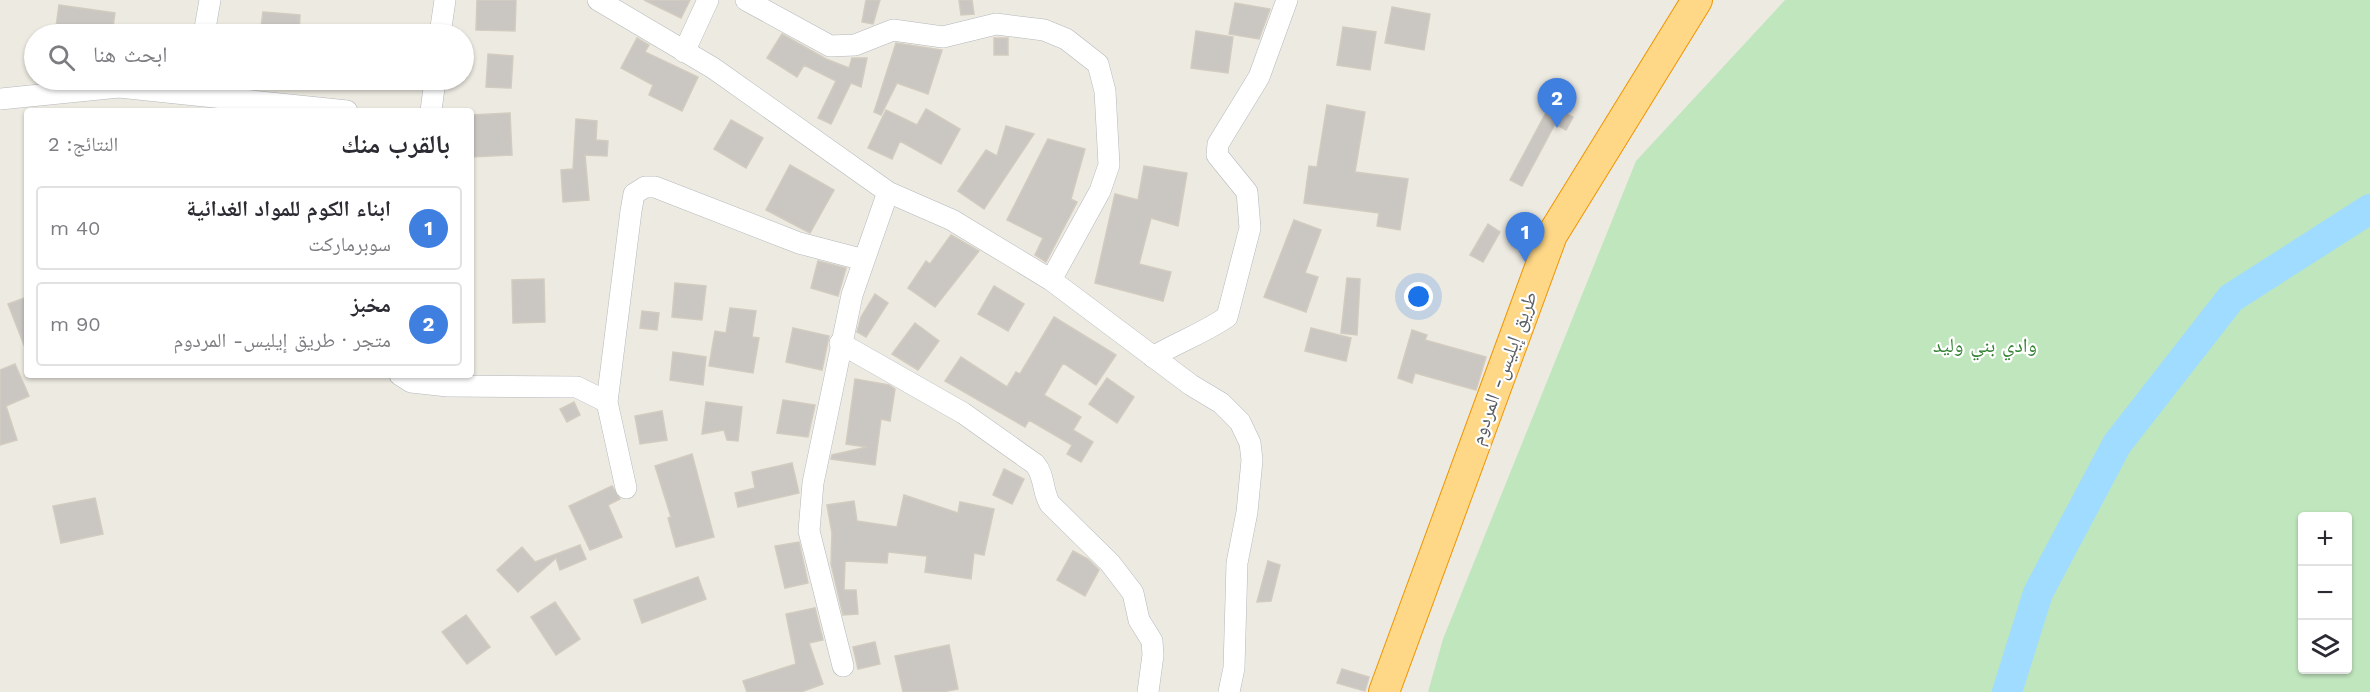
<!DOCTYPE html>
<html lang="ar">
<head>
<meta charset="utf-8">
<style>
  :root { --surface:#fff; --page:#f2f2f3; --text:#2b2b33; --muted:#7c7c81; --line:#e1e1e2; --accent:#ec2b29 }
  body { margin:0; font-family:"Work Sans","Noto Naskh Arabic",sans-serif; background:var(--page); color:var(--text); direction:rtl }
  .controls { position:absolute; right:18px; bottom:18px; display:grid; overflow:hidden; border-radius:6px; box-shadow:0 2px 4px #0004 }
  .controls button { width:54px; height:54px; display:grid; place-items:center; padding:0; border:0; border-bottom:2px solid var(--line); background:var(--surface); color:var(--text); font:30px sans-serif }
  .you { position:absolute; left:1419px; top:297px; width:21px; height:21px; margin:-15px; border:4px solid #fff; border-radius:50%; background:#1a73e8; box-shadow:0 0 0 9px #1a73e833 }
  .badge { display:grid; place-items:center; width:39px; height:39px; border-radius:50%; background:var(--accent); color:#fff; font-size:20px; font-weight:700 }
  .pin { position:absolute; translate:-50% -50px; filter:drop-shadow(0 2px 3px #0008) }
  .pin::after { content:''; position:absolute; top:32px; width:21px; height:18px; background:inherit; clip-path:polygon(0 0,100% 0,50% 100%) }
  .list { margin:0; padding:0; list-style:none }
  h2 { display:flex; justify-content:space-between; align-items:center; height:78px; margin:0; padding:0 24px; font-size:26px }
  h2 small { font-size:20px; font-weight:400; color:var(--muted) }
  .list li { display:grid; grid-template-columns:39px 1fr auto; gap:18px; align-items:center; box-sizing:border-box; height:84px; margin:0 12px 12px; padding:0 12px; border:2px solid var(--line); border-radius:6px }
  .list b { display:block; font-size:22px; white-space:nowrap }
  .list p { margin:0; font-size:20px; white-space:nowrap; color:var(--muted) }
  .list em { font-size:20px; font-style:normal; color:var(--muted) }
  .icon { flex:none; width:33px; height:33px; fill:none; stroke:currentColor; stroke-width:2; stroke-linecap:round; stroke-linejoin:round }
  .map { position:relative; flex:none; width:2370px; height:692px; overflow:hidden; direction:ltr }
  .search { position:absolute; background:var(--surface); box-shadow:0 2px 4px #0004; left:24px; top:24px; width:450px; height:66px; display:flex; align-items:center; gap:15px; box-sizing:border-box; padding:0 21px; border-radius:33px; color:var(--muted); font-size:22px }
  .panel { position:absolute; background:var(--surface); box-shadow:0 2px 4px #0004; left:24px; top:108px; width:450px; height:270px; border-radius:6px; direction:rtl }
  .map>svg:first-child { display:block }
</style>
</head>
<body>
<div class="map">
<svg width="2370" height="692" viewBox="0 0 2370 692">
  <rect width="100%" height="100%" fill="#edeae1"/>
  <path fill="#c0e6bd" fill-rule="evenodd" d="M1785 0H2370V692H1428L1443 639 1636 161ZM2302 516H2348V670H2302Z"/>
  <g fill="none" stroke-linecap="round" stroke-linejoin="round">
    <path stroke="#a0dcff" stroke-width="30" d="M2007 692 2038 593 2117 444 2231 298 2370 209"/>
  </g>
  <path fill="#cac6c1" stroke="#d2cbc0" stroke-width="1.5" d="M477 0H516L515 31 476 30Z
    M644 0H690L681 18Z
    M866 0H880L873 24 862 22Z
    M959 0H972L974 14 961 15Z
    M1235 3 1270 9 1259 39 1229 34Z
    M59 5 115 13 112 34H55Z
    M1392 7 1430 14 1424 50 1385 43Z
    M263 12 300 15 299 34H260Z
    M1343 27 1376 32 1370 70 1337 65Z
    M1196 31 1233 37 1228 73 1191 68Z
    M782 34 826 59 849 68 852 58H867L861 87 851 83 831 124 818 118 836 81 804 65 797 77 767 58Z
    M637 38 649 45 645 52 698 77 682 111 649 95 653 85 621 68Z
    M994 38H1008V55H994Z
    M896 43 942 50 928 94 897 83 881 115 874 112Z
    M488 54 513 56 511 88 486 87Z
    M1327 105 1365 112 1355 172 1408 179 1400 230 1377 226 1379 213 1304 203 1309 166 1317 167Z
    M1550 105 1573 117 1566 130 1555 124 1522 186 1510 180Z
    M926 109 960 129 941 164 900 141 892 159 868 148 886 110 917 125Z
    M510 113 512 155 471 157V115Z
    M576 119 597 121 596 140 608 141 607 156 585 155 589 200 563 202 561 170 573 169Z
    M731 120 763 138 746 168 714 149Z
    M1006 126 1034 134 984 209 958 191 986 150 997 156Z
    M1048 139 1085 149 1071 199 1077 202 1046 262 1035 255 1043 238 1007 220Z
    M790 165 834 190 810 233 766 210Z
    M1144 166 1187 173 1178 226 1151 218 1139 264 1171 272 1163 301 1095 283 1115 194 1138 200Z
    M1294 220 1321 230 1305 273 1318 277 1306 312 1264 297Z
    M1488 224 1500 232 1483 262 1470 255Z
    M951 235 979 251 935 307 908 288 926 261 930 264Z
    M818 261 846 268 838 296 811 288Z
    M1347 278 1360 279 1357 335 1341 333Z
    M544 279 545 322 513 323 512 280Z
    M675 283 706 286 702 320 672 317Z
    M994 286 1024 304 1008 331 978 314Z
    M875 294 888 303 866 337 857 332 861 317Z
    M27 297V350H26L8 304Z
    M730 308 756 311 752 337 759 338 753 373 709 366 715 331 726 333Z
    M642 311 659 313 657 330 640 328Z
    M1054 317 1116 355 1096 385 1063 363 1044 395 1081 417 1073 430 1093 442 1081 462 1067 454 1072 445 1029 420 1025 427 945 381 961 357 1007 387 1016 372 1020 374Z
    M915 323 939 341 918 370 892 354Z
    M793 328 829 336 822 370 786 362Z
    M1311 328 1351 338 1346 361 1305 351Z
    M1412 330 1427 335 1425 340 1486 357 1476 390 1415 373 1412 383 1398 378Z
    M673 352 706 357 703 385 670 380Z
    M15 364 29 396 6 406 17 440 0 445V370Z
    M1107 378 1134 397 1117 423 1089 404Z
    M855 379 889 385 895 389 890 421 881 419 875 465 831 459 832 455 867 447 846 444Z
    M783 400 815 405 808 437 777 433Z
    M574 402 580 415 567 422 560 409Z
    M706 402 742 407 738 441 727 440 724 430 702 434Z
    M662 411 667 440 640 444 635 416Z
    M692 454 714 537 676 547 668 518 671 517 655 466Z
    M792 463 799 493 738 507 735 493 755 488 752 472Z
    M1004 469 1024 479 1012 504 993 495Z
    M612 486 620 499 608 505 622 537 590 550 569 506Z
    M904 495 958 513 960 502 994 509 984 555 974 553 971 579 925 572 927 556 888 552 887 563 845 561 844 590H856L858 614 843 615 831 564 832 533 827 505 854 501 857 521 897 527Z
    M95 498 103 534 61 543 53 506Z
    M799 542 808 583 785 588 775 546Z
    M580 545 586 559 560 570 556 558 518 592 497 570 522 547 535 562Z
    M1073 551 1088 559 1099 570 1085 596 1057 580Z
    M1268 561 1280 565 1271 601 1257 602Z
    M698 577 706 599 642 623 634 600Z
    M555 602 580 639 556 655 531 617Z
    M815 608 823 640 809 643 823 684 801 692H747L743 681 796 664 786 614Z
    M466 615 490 647 467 664 442 632Z
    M875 642 880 664 858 669 853 647Z
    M949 645 958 689 943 692H903L895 656Z
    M1342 669 1369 677 1365 691 1337 683Z"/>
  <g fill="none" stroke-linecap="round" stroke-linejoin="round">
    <defs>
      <path id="minor" d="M598 0 713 68 888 192 952 220 1051 280 1191 385 1221 403 1240 422 1250 443 1252 460 1247 512 1237 563 1234 668 1229 692
        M746 0 830 46 855 45 893 30 943 37 996 24 1044 30 1066 39 1098 64 1105 91 1109 165 1100 191 1051 280
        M204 34 210 0
        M440 34 445 0
        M684 52 708 0
        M0 99 119 87 347 111
        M431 111 435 80
        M840 343 963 413 1035 464C1045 476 1042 491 1050 504L1110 563 1133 593 1139 620 1152 641 1153 655 1148 692
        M1153 357C1178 342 1202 334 1227 317L1250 228 1247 192 1217 155 1218 144 1259 77 1287 0
        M400 375 411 382 448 386 577 387 607 402 626 488
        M607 402 631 211 634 194 645 187H655L799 243 864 260
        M843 666 809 531 813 483 852 295 888 192"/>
      <path id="highway" d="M1384 692 1552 235 1697 0"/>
    </defs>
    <use href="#minor" stroke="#b4b8bc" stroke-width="22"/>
    <use href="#highway" stroke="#ef9500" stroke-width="32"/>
    <use href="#minor" stroke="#fff" stroke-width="21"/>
    <use href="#highway" stroke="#fed887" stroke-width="30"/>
  </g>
  <g text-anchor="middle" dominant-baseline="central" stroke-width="4.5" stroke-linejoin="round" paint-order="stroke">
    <g font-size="20" fill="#338232" stroke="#fff">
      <text x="1985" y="345">وادي بني وليد</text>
    </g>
    <g font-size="20" fill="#5a5e63" stroke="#fff">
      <text transform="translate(1503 368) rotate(-70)">طريق إيليس- المردوم</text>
    </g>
  </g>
</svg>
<div class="controls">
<button>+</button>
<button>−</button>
<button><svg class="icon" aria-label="layers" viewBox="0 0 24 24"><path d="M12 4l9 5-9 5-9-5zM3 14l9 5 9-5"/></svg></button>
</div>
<div class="you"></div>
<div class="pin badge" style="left:1525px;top:262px;background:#3f7fe0">1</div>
<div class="pin badge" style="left:1557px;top:128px;background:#3f7fe0">2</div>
<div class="search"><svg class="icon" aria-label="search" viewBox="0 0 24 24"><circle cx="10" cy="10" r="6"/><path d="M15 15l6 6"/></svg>ابحث هنا</div>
<section class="panel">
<h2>بالقرب منك<small>النتائج: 2</small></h2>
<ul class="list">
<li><span class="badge" style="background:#3f7fe0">1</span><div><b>ابناء الكوم للمواد الغدائية</b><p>سوبرماركت</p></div><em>40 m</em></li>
<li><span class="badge" style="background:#3f7fe0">2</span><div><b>مخبز</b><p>متجر · طريق إيليس- المردوم</p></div><em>90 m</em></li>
</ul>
</section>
</div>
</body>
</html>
